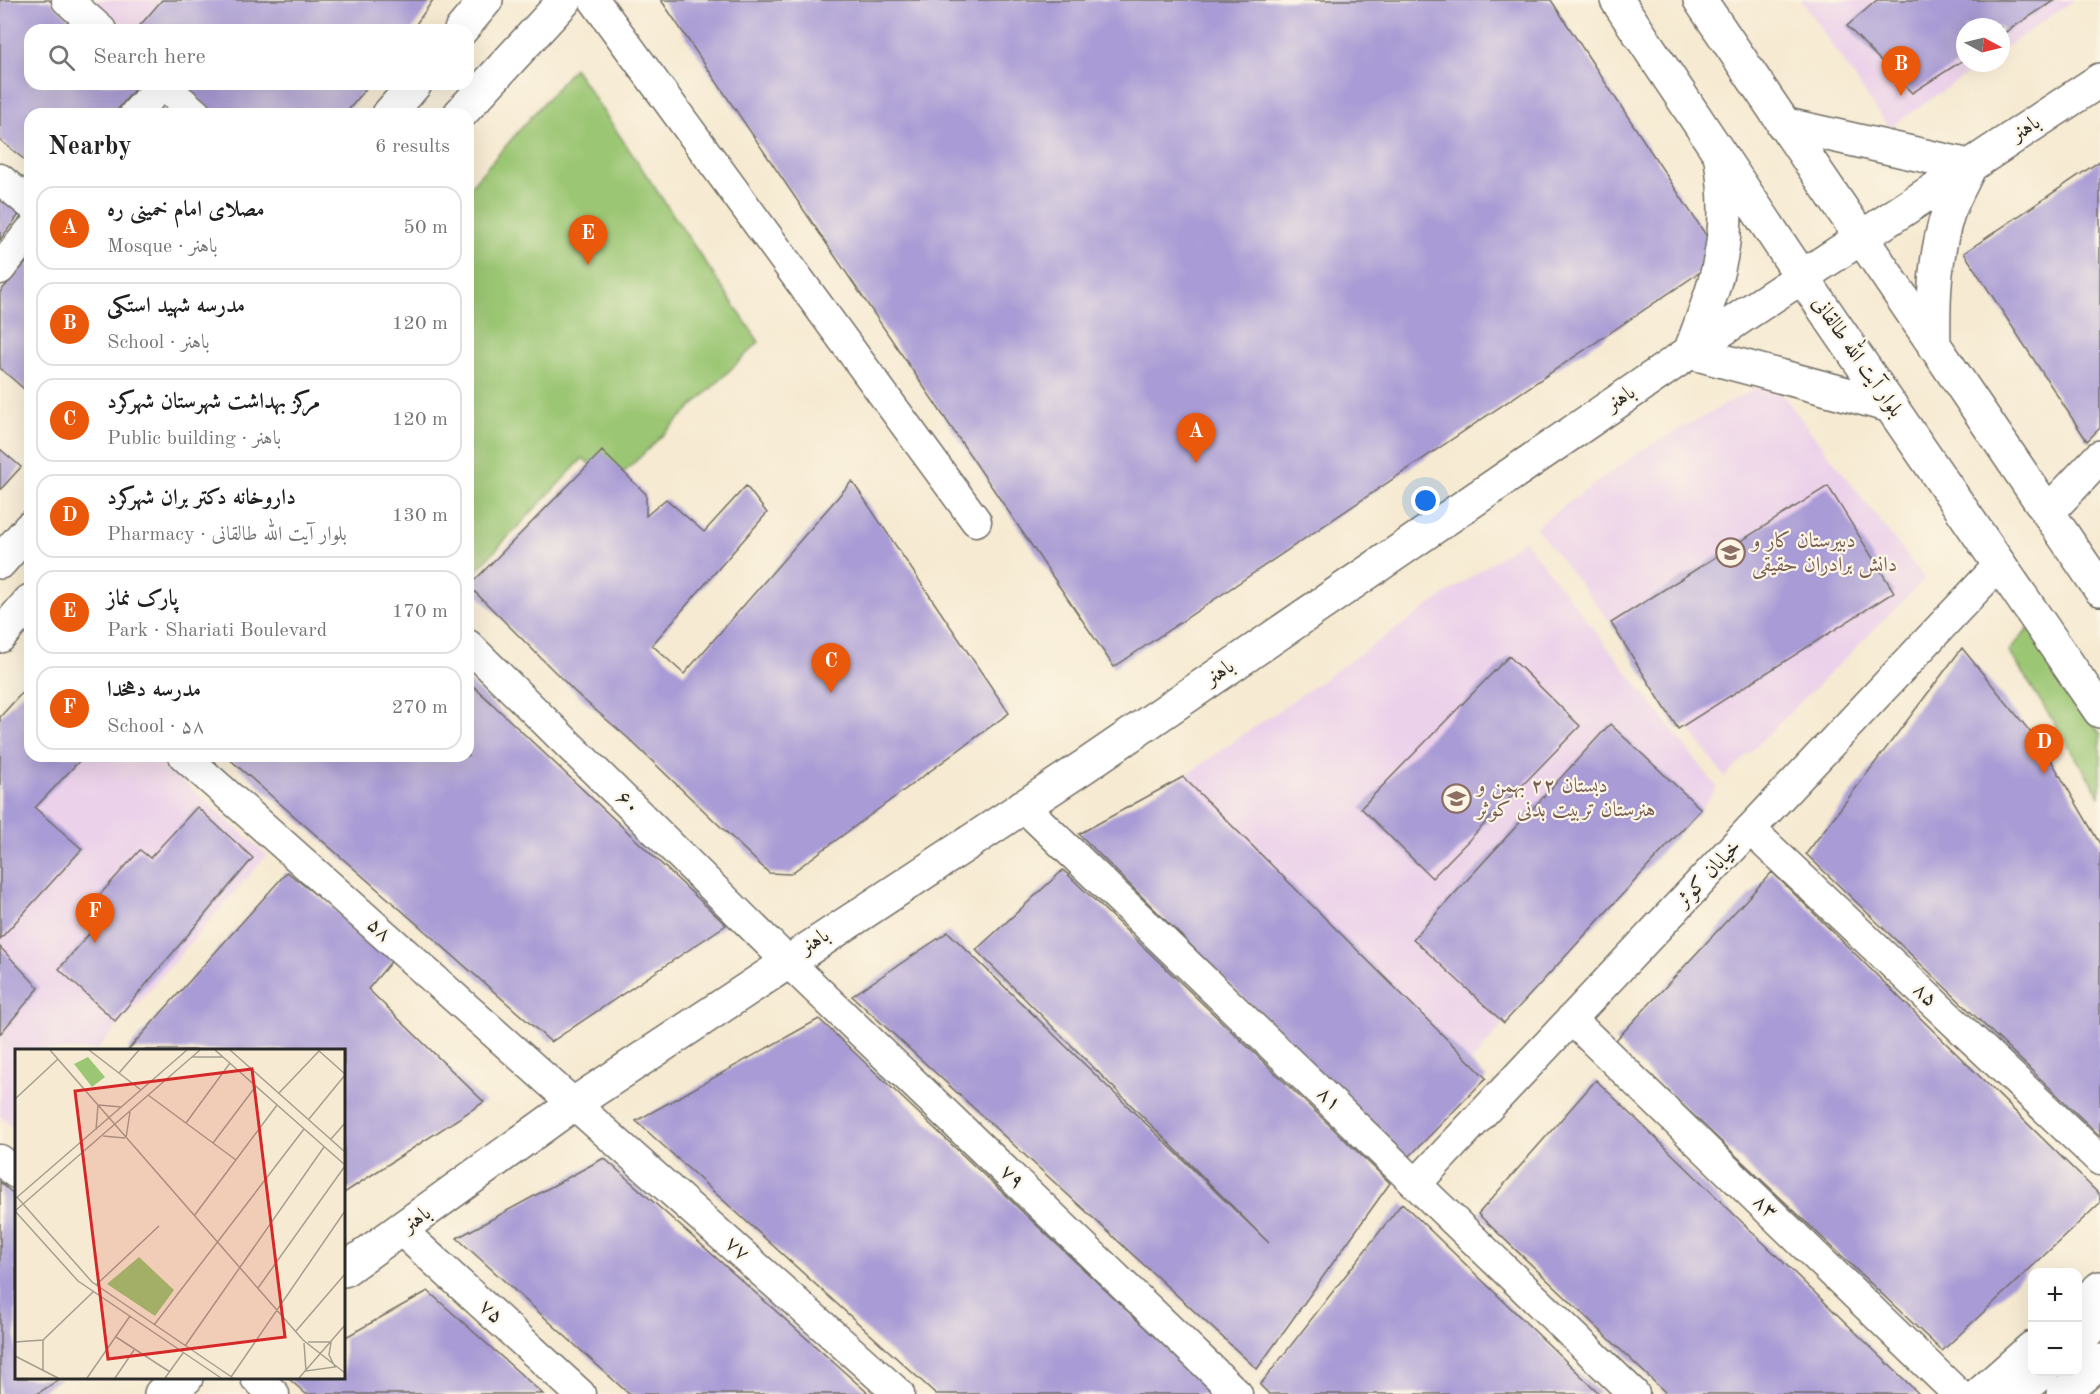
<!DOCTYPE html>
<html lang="en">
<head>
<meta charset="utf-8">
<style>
  :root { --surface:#fff; --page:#f6f6f6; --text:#222; --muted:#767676; --line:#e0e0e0; --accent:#ea580c }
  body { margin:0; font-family:"Old Standard TT",Amiri,serif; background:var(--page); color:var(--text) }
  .controls { position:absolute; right:18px; bottom:18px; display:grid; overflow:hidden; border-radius:12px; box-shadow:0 6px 24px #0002 }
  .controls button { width:54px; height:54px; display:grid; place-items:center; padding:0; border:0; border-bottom:2px solid var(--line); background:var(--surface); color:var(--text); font:30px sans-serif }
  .compass { position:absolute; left:1956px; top:18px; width:54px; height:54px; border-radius:50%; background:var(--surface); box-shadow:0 6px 24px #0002; rotate:97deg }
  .you { position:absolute; left:1426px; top:501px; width:21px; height:21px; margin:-15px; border:4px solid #fff; border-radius:50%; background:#1a73e8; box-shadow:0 0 0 9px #1a73e833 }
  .badge { display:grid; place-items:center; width:39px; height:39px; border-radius:50%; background:var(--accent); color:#fff; font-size:20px; font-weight:700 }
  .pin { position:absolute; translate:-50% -50px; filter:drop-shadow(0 2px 3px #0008) }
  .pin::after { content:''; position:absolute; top:32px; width:21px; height:18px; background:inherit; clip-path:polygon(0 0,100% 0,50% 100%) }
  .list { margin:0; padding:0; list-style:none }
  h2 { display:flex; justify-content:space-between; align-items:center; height:78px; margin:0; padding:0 24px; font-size:26px }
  h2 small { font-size:20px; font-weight:400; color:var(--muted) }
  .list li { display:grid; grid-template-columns:39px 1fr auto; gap:18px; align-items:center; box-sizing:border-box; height:84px; margin:0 12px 12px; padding:0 12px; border:2px solid var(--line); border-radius:18px }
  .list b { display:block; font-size:22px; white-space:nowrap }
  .list p { margin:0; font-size:20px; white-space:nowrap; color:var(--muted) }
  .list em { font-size:20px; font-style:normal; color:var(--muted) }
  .icon { flex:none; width:33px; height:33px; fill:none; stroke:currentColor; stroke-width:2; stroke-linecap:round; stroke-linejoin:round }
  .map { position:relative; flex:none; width:2100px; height:1394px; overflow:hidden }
  .search { position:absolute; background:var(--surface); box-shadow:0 6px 24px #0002; left:24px; top:24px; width:450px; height:66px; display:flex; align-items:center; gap:15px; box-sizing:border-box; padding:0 21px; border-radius:18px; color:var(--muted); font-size:22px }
  .panel { position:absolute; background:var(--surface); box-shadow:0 6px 24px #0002; left:24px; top:108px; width:450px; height:654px; border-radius:18px }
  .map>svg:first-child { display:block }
</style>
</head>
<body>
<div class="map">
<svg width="2100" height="1394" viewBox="0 0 2100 1394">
  <rect width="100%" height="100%" fill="#fcf5e5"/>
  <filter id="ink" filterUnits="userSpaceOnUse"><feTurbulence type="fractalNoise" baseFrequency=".0167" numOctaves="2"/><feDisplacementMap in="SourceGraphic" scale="12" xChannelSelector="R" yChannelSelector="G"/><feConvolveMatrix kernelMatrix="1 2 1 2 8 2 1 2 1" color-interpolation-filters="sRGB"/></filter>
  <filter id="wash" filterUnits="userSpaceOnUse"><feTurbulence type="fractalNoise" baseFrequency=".008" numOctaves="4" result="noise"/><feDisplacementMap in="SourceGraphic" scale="24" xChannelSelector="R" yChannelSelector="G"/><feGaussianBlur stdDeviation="1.35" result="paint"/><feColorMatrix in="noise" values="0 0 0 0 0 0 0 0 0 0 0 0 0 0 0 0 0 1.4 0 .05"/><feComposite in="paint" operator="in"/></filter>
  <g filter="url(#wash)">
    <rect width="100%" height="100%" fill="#f6ead2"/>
    <path fill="#ecd1ea" d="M90 0H162L136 30H125Z
      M1801 0H2074L2001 50V27H1965V63H1983L1889 128Z
      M1771 380 1925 579 1725 777 1611 623 1535 527 1645 448Z
      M1524 540 1717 787 1701 809 1504 1023 1469 1066 1183 777Z
      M84 756H154L267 855 97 1050H16V1131L0 1116V1034L39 988 0 947V939L82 850 35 808Z"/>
    <path fill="#9bc673" stroke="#63784f" stroke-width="1.5" d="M574 68 759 342 612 484 583 458 468 579V189Z
      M2031 626 2100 734V796L2009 651Z"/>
    <g id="blocks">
      <path fill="#a99bd5" d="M0 0H49L83 30H30V84H139L114 114H30V164L0 140Z
        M162 0H433L412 30H136Z
        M661 0H1551L1721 258 1114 667Z
        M1877 0H2055L2001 35V27H1965V59L1912 93 1847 26Z
        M182 84H370L345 114H214Z
        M2100 161V428L2087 441 1964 253Z
        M0 196 21 212 0 240Z
        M30 258V394L0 368V292Z
        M0 449 21 467 0 490Z
        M602 451 646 494V516L666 499 704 532 746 486 767 513 652 645 684 674 852 481 1009 713 790 874 769 873 628 738 578 695 469 586Z
        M1828 486 1894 592 1678 729 1611 623Z
        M1962 648 2045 750 2100 844V1136L1806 854Z
        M1509 656 1580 726 1432 878 1361 808Z
        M468 681 726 925 551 1042 226 756H468Z
        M30 684V756H84L35 808 82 849 0 939V717Z
        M1610 724 1701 809 1504 1023 1413 939Z
        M1183 777 1486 1078 1406 1160 1079 834Z
        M197 807 253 858 115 1021 59 969 107 913 96 899 140 850 150 858Z
        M1063 870 1390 1183 1257 1369 852 996 948 932 1269 1243 976 950Z
        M287 872 395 957 368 989 484 1102 344 1193V1050H128Z
        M1772 872 2100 1195V1203L1942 1351 1615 1041Z
        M0 947 39 988 0 1034Z
        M819 1019 1215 1394H936L636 1121Z
        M1596 1080 1919 1394H1667L1478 1214Z
        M604 1158 869 1394H629L457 1238Z
        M0 1182 16 1196V1378H61L37 1394H0Z
        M1402 1203 1600 1394H1269L1260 1385Z
        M428 1291 543 1394H306L288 1378H344V1338Z"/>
    </g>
  </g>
  <g filter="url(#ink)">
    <use href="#blocks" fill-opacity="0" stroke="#726e65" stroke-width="1.5"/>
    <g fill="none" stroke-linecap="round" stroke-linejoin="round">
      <defs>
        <path id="street" d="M67 0 101 30
          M594 0 976 521
          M162 84 196 114
          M135 114 162 84
          M0 179 30 204
          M0 269 30 231
          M468 645 787 961 1237 1394
          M184 756 899 1394
          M1022 805 1634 1394
          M1750 829 2100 1160
          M1571 1019 1958 1394
          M0 1160 16 1173
          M1417 1183 2000 564
          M402 1231 580 1394
          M256 1378 274 1394"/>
        <path id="secondary" d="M1617 0 1802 277 2100 711
          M1700 0 2100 589
          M461 30 486 0
          M389 114 415 84
          M460 114 565 0
          M1783 124 1970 166
          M1934 346C1933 301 1934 257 1948 213 1954 197 1963 181 1970 166
          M1690 352 1891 406
          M1690 352C1718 279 1733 239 1721 159
          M2048 512 2100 457
          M0 562 30 528
          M0 636 30 601
          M344 1270 575 1103 1085 766 1744 315 2100 80
          M161 1394 186 1378"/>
        <path id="primary" d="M2078 1308 2100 1288
          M2078 1340 2100 1320
          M1980 1394 2032 1348
          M2016 1394 2042 1372
          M2063 1394 2100 1361"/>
      </defs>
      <use href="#street" stroke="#726e65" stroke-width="33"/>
      <use href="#secondary" stroke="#726e65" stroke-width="36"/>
      <use href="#primary" stroke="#726e65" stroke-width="36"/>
      <use href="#street" stroke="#fff" stroke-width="30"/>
      <use href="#secondary" stroke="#fff" stroke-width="33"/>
      <use href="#primary" stroke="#fff" stroke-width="33"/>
    </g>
  </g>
  <defs>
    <symbol id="school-ring" viewBox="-11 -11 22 22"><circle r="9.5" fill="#fcf5e5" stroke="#8d6e63" stroke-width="1.5"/><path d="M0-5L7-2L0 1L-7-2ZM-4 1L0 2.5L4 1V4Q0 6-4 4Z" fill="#8d6e63"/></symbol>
  </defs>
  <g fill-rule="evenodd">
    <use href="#school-ring" x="1714" y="536" width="33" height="33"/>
    <use href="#school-ring" x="1440" y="782" width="33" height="33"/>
  </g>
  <g text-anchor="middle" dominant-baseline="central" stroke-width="4.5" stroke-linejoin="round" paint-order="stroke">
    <g font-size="21" fill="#2b2b2b" stroke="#fcf5e5">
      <text transform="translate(2026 129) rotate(-33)">باهنر</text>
      <text transform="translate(1857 357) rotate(55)">بلوار آیت الله طالقانی</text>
      <text transform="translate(1621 399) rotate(-34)">باهنر</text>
      <text transform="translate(1220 673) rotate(-34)">باهنر</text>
      <text transform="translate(628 803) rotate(45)">۶۰</text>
      <text transform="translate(1709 874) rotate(-47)">خیابان کوثر</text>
      <text transform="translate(379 930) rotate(42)">۵۸</text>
      <text transform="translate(815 942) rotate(-33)">باهنر</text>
      <text transform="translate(1925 995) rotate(43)">۸۵</text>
      <text transform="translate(1329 1099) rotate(44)">۸۱</text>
      <text transform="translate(1012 1177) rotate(44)">۷۹</text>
      <text transform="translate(1765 1207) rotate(44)">۸۳</text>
      <text transform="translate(417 1220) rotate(-36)">باهنر</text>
      <text transform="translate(737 1249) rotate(42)">۷۷</text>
      <text transform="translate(491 1312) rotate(42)">۷۵</text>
    </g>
    <g font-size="21" fill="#785e54" stroke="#fcf5e5" text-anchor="start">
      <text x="1752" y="541">دبیرستان کار و<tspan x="1752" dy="24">دانش برادران حقیقی</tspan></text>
      <text x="1477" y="786">دبستان ۲۲ بهمن و<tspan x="1477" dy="24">هنرستان تربیت بدنی کوثر</tspan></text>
    </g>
  </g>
  <g transform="translate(15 1049)">
    <rect width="330" height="330" fill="#f6ead2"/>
    <path d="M73 8 90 28 77 38 59 15ZM124 208 159 241 140 267 92 235Z" fill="#9bc673"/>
    <path fill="none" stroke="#a59e8f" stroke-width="1.5" d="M35 1 288 291 330 324M74 1 126 41M200 1 330 116M215 1 330 103M303 1 330 25M177 8H208M104 24 124 1M264 44 305 1M133 46 221 111M0 50 43 10M84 56 106 58M294 70 330 26M171 74 215 14M81 81 83 56M88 87 110 89M111 89 115 63M316 90 330 74M198 94 241 37M2 148 77 233 218 329M0 150 172 1M0 162 63 232 206 329M0 162 185 1M179 167 262 56M81 236 144 177M243 239 330 117M139 276 289 80M281 282 330 225M101 288 155 323M28 291V321M0 293 28 291 78 243M289 294 291 322 320 318 314 306 316 293H293M170 297 309 98M0 307 43 329M216 328 330 162M72 329 115 267M100 329 119 301M150 329 168 304M284 329 330 276"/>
    <path fill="#d62828" fill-opacity="0.15" stroke="#d62828" stroke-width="3" d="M237 20 270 288 93 310 60 42Z"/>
    <rect width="330" height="330" fill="none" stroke="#2b2b2b" stroke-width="3"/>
  </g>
</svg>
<div class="controls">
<button>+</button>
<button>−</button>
</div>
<svg class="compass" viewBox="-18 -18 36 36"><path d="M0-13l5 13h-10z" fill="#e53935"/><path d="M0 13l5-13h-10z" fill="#767676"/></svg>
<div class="you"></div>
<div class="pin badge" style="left:1196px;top:463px">A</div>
<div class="pin badge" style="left:1901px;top:96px">B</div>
<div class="pin badge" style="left:831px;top:693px">C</div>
<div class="pin badge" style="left:2044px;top:774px">D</div>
<div class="pin badge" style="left:588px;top:265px">E</div>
<div class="pin badge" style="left:95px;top:943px">F</div>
<div class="search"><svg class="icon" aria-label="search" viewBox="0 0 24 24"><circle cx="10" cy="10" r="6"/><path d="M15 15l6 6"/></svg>Search here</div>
<section class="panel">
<h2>Nearby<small>6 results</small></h2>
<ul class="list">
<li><span class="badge">A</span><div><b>مصلای امام خمینی ره</b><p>Mosque · باهنر</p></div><em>50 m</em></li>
<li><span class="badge">B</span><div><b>مدرسه شهید استکی</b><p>School · باهنر</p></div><em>120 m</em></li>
<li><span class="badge">C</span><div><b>مرکز بهداشت شهرستان شهرکرد</b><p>Public building · باهنر</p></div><em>120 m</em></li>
<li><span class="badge">D</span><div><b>داروخانه دکتر بران شهرکرد</b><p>Pharmacy · بلوار آیت الله طالقانی</p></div><em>130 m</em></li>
<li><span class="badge">E</span><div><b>پارک نماز</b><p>Park · Shariati Boulevard</p></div><em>170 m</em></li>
<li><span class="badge">F</span><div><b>مدرسه دهخدا</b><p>School · ۵۸</p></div><em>270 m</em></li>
</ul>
</section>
</div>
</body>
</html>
